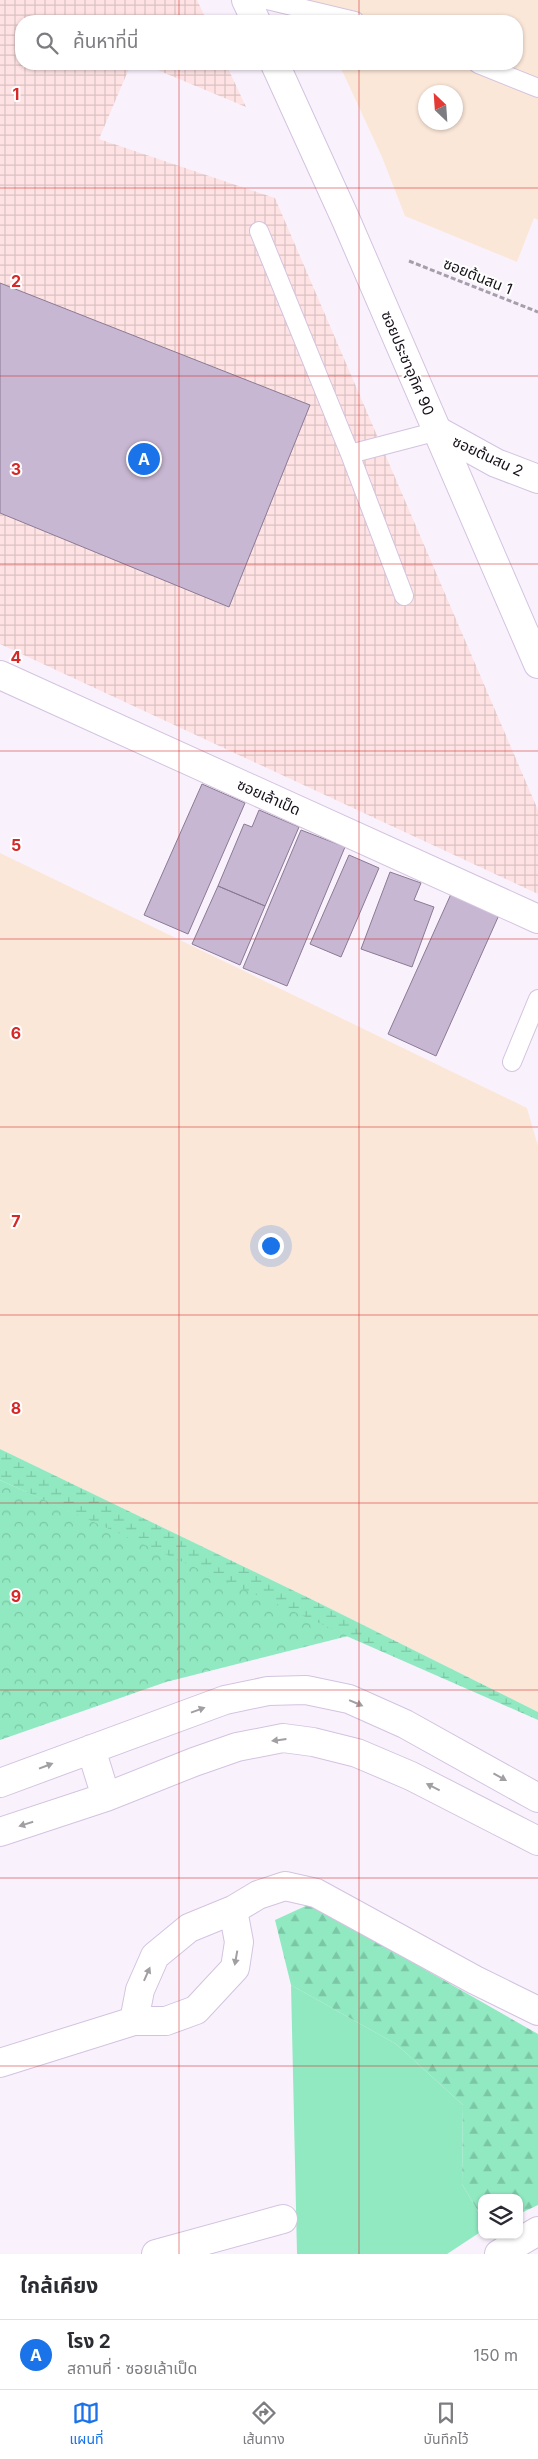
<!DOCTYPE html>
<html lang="th">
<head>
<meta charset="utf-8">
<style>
  :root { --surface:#fff; --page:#f2f2f3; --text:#2b2b33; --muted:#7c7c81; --line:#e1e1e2; --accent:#1a73e8 }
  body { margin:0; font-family:Inter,"Noto Sans Thai",sans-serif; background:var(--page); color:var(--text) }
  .controls { position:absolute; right:15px; bottom:15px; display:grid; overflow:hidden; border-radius:10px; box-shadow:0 1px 4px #0004 }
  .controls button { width:45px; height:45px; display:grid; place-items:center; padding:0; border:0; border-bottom:1px solid var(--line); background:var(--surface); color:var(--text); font:25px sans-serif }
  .compass { position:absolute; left:418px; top:85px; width:45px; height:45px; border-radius:50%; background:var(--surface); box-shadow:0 1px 4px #0004; rotate:335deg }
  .you { position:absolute; left:270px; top:1245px; width:18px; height:18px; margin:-12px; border:4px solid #fff; border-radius:50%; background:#1a73e8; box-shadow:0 0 0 8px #1a73e833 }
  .badge { display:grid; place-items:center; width:32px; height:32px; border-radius:50%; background:var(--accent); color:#fff; font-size:16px; font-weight:700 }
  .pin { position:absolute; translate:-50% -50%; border:2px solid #fff; box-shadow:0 1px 5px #0006 }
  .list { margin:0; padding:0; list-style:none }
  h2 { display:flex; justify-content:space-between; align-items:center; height:65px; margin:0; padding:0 20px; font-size:21px }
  h2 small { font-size:16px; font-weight:400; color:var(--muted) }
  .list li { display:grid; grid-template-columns:32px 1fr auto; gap:15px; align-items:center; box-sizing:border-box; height:70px; padding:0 20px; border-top:1px solid var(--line) }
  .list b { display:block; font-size:19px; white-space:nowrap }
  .list p { margin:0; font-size:16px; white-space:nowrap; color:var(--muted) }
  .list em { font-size:16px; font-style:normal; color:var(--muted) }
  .icon { flex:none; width:28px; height:28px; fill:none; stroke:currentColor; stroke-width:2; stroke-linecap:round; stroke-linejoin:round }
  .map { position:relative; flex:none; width:538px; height:2254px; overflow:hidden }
  .search { position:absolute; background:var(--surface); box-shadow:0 1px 4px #0004; left:15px; right:15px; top:15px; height:55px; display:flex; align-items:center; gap:12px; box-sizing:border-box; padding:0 18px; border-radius:20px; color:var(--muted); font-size:19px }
  .sheet { height:135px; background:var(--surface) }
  nav { display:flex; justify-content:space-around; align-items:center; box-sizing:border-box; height:70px; border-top:1px solid var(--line); background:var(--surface); font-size:14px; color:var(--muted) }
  nav a { display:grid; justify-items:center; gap:2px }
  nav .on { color:var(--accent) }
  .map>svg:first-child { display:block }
</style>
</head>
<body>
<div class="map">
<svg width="538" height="2254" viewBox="0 0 538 2254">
  <defs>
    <pattern id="industrial-grid" width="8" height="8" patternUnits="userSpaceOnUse" patternTransform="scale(1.25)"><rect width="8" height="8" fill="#ffe3e4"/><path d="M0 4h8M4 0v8" fill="none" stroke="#dac2c3"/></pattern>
    <pattern id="forest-firs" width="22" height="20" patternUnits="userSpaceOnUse" patternTransform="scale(1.25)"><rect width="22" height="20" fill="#90e9c1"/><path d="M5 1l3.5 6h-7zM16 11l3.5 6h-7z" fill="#7bc7a5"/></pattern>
    <pattern id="wetland-marsh" width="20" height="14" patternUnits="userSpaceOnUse" patternTransform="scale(1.25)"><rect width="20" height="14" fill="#90e9c1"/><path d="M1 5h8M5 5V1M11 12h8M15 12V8" fill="none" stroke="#7bc7a5"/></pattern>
    <pattern id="park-crowns" width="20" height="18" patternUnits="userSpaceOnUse" patternTransform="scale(1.25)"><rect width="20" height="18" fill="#90e9c1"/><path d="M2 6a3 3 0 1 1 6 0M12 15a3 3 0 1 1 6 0" fill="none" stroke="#7bc7a5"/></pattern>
  </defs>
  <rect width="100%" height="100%" fill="#f9f2fd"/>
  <path fill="#fbe7d8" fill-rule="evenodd" d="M309 0H538V220L534 218 517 262 405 216 382 157 339 64H517V21H319ZM426 92H456V122H426Z
    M0 853 527 1108 538 1146V1712L313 1600 0 1449Z"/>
  <path fill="url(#industrial-grid)" d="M0 0H197L207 21H21V64H131L99 139 275 198 538 810V894L0 644Z
    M143 64H226L246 107Z"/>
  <path fill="#90e9c1" d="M291 1985 396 2044 463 2105 462 2184 482 2218V2231L447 2254H297Z"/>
  <path fill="url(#forest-firs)" d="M310 1904 538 2034V2205L519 2214V2198H482V2218L462 2184 463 2105 396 2044 291 1985 275 1920Z"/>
  <path fill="url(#wetland-marsh)" d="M0 1449 313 1600 538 1712V1720L246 1592 0 1480Z"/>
  <path fill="url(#park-crowns)" d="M0 1480 348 1636 166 1682 0 1740Z"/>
  <path fill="#c8b7d2" stroke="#8a7a94" d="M0 283 310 405 229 607 0 513Z
    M202 784 245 803 188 934 144 915Z
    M259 810 299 827 265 906 218 886 244 824 252 827Z
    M301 830 345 847 287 986 243 968Z
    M349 855 379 868 341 957 310 944Z
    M390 872 421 883 414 900 434 907 412 967 361 949Z
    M218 886 265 906 240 965 192 944Z
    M451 894 499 915 436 1056 388 1034Z"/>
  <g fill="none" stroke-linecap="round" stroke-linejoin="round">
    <defs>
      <path id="service" d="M267 0 355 21
        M478 64 538 88
        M259 231 350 454 404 596
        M350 454 438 431
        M512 1062 538 999"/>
      <path id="minor" d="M438 431 496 463 538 479
        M0 675 538 919
        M91 1749 106 1797
        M0 1783 225 1700 268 1691 306 1690 349 1699 405 1724 538 1798
        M0 1832 106 1797 194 1762 237 1747 283 1738 313 1742 357 1753 411 1776 538 1841
        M134 2021 140 1990 155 1956 189 1928 233 1910 258 1895 285 1886 316 1893 475 1980 538 2011
        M0 2063 134 2021H166L196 2010 235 1968 239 1942 233 1910
        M156 2254 283 2219
        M499 2254 538 2231"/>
      <path id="tertiary" d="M246 0 256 21
        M275 64 346 220 538 664"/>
    </defs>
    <use href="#service" stroke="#d4c3df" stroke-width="20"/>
    <use href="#minor" stroke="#d4c3df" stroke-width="30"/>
    <use href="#tertiary" stroke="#d4c3df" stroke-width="30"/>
    <path stroke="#a69faa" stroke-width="3" stroke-dasharray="5 2.5" stroke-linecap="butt" d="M409 261 538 312"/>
    <use href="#service" stroke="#fff" stroke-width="18"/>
    <use href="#minor" stroke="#fff" stroke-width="28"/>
    <use href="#tertiary" stroke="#fff" stroke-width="28"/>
  </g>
  <defs><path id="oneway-solid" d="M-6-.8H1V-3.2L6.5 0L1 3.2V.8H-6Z" transform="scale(1.25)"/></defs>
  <g fill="#a29fa3">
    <use href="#oneway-solid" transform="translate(356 1703) rotate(23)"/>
    <use href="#oneway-solid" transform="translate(198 1710) rotate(-20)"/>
    <use href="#oneway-solid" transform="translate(279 1740) rotate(173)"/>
    <use href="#oneway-solid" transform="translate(46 1766) rotate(-21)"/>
    <use href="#oneway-solid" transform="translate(500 1777) rotate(29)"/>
    <use href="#oneway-solid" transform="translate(433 1787) rotate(-153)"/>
    <use href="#oneway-solid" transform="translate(26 1824) rotate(163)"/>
    <use href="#oneway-solid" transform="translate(236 1958) rotate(100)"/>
    <use href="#oneway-solid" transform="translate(147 1974) rotate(-66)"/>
  </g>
  <path fill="none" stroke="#d62828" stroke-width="1" stroke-opacity="0.55" d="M179 0V21M359 0V21M179 64V2254M359 64V2254M0 188H538M0 376H538M0 564H538M0 751H538M0 939H538M0 1127H538M0 1315H538M0 1503H538M0 1690H538M0 1878H538M0 2066H538"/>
  <g text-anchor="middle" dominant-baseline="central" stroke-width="4" stroke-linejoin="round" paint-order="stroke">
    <g font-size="15" fill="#161019" stroke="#fff">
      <text transform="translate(478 276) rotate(22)">ซอยต้นสน 1</text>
      <text transform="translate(408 363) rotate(67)">ซอยประชาอุทิศ 90</text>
      <text transform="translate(488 456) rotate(25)">ซอยต้นสน 2</text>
      <text transform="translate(269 797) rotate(24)">ซอยเล้าเป็ด</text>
    </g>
  </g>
  <g font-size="16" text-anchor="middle" font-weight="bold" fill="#d62828" stroke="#fff" stroke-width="4" stroke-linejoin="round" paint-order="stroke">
    <text x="16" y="100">1</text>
    <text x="16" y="287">2</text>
    <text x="16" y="475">3</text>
    <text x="16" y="663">4</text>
    <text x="16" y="851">5</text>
    <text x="16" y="1039">6</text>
    <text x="16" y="1227">7</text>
    <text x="16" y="1414">8</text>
    <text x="16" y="1602">9</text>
  </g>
</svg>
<div class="controls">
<button><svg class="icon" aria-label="layers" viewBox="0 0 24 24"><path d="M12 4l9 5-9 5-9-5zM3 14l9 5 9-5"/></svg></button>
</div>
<svg class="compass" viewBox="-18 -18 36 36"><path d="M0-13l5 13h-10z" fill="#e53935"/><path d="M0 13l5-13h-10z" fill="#7c7c81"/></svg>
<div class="you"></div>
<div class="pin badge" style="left:144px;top:459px">A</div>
<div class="search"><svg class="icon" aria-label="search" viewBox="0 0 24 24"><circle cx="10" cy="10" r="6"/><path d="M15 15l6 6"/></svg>ค้นหาที่นี่</div>
</div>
<section class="sheet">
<h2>ใกล้เคียง<small></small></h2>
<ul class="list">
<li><span class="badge">A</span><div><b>โรง 2</b><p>สถานที่ · ซอยเล้าเป็ด</p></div><em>150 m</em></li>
</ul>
</section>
<nav>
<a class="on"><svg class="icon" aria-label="map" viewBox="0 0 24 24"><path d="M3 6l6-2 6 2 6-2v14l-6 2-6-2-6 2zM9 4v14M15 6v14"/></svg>แผนที่</a>
<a><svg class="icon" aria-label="directions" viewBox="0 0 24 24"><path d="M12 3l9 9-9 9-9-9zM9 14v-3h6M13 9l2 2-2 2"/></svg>เส้นทาง</a>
<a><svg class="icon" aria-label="saved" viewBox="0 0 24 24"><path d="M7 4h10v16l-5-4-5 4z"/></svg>บันทึกไว้</a>
</nav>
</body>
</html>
